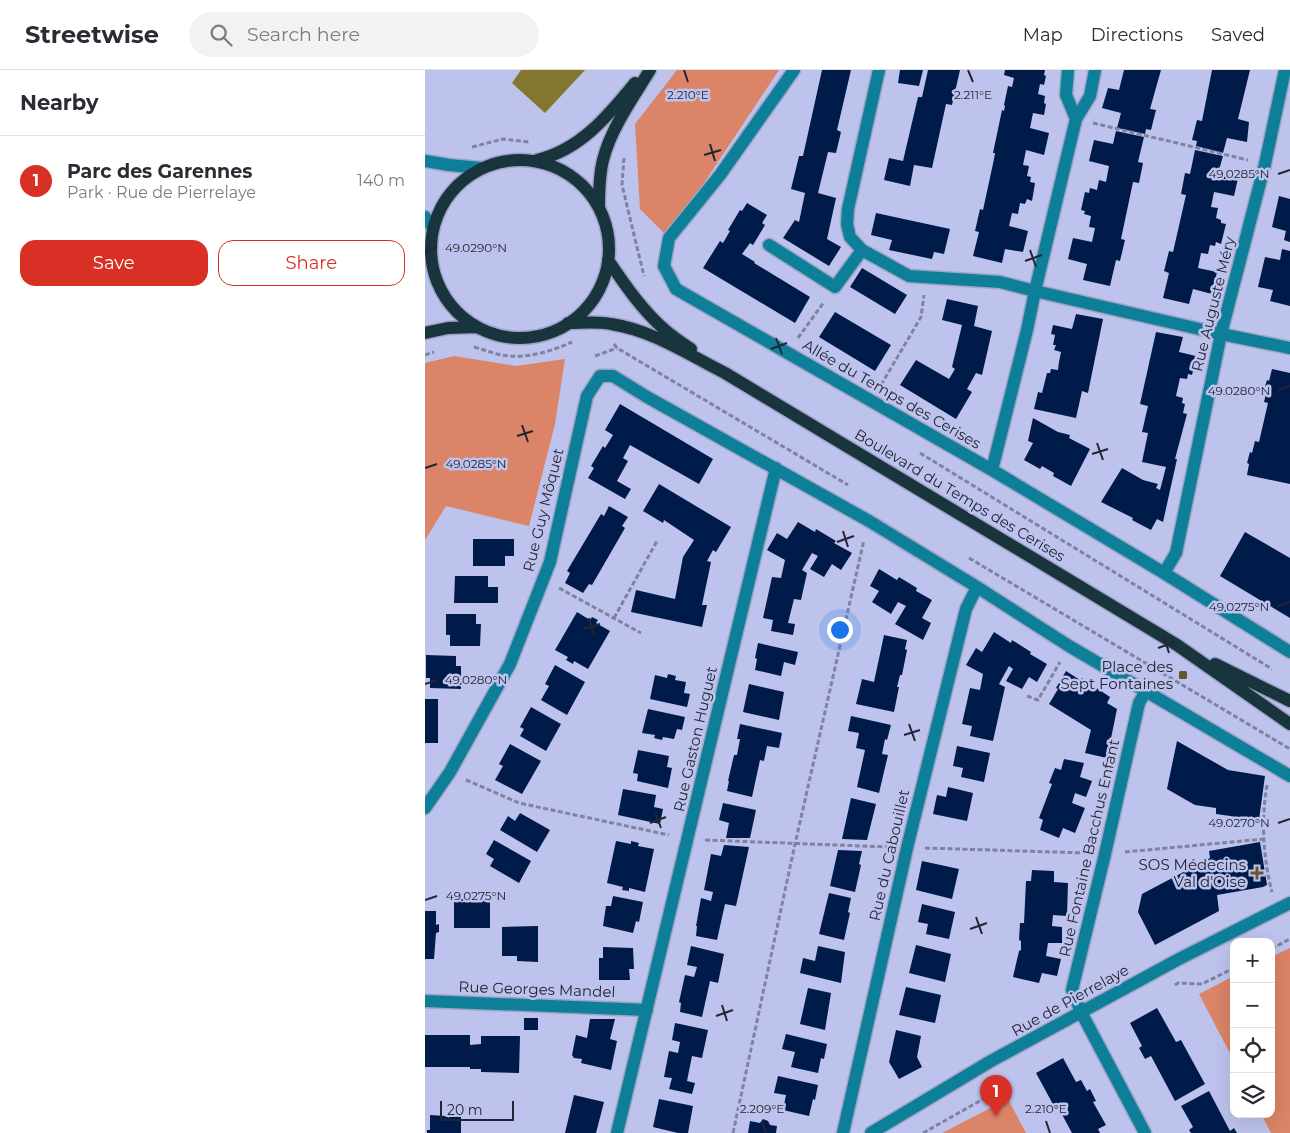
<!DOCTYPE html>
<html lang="en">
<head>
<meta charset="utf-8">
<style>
  :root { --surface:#fff; --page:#f2f2f3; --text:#2b2b33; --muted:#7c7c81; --line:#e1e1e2; --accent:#d93025 }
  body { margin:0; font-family:Montserrat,sans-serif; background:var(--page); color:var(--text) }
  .controls { position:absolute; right:15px; bottom:15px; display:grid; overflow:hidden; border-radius:10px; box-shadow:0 5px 20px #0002 }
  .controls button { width:45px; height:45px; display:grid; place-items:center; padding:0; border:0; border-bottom:1px solid var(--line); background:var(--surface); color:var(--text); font:25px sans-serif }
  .scale { position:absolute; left:15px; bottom:12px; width:74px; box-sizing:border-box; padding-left:5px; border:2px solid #232534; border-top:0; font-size:14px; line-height:18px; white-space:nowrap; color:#232534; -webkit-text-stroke:4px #bdc3ec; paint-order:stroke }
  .you { position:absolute; left:414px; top:559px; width:18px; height:18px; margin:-12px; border:4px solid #fff; border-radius:50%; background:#1a73e8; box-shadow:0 0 0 8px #1a73e833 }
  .badge { display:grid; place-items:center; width:32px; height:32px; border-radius:50%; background:var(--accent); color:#fff; font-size:16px; font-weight:700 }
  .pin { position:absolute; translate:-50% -41px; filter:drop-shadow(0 1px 2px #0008) }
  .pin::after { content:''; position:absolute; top:26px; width:18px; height:15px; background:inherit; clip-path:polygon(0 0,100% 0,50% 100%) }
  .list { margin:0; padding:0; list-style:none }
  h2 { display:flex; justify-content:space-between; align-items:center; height:65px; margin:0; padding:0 20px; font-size:21px }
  h2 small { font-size:16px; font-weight:400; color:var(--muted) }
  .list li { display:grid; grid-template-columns:32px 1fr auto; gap:15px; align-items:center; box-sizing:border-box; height:90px; padding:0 20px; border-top:1px solid var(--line) }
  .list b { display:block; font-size:19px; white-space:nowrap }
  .list p { margin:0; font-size:16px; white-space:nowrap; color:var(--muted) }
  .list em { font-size:16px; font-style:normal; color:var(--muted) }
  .actions { display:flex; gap:10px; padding:15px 20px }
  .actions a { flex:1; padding:11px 0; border:1px solid var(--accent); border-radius:15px; text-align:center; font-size:18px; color:var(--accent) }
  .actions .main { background:var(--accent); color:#fff }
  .icon { flex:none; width:28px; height:28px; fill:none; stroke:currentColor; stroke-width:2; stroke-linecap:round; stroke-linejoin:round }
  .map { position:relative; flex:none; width:865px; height:1063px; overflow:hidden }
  header { display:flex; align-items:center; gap:30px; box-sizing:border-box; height:70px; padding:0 25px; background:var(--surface); border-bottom:1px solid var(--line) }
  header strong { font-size:24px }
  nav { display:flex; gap:28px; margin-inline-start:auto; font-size:18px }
  .search { width:350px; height:45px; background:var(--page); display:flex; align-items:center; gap:12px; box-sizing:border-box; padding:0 18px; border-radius:28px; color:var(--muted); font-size:19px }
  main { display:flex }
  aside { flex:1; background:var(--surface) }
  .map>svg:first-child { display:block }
</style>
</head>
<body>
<header>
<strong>Streetwise</strong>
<div class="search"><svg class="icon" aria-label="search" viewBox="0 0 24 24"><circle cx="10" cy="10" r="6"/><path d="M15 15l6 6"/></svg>Search here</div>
<nav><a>Map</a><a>Directions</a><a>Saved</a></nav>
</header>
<main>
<aside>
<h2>Nearby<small></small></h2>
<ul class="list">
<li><span class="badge">1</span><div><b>Parc des Garennes</b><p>Park · Rue de Pierrelaye</p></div><em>140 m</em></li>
</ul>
<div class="actions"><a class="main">Save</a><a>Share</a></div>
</aside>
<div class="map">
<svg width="865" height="1063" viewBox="0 0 865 1063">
  <rect width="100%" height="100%" fill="#bdc3ec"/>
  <path fill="#db8467" d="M252 0H354L263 137 244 168 215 139 210 54Z
    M29 286 91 296 140 289 130 354 104 456 21 436 0 470V293Z
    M865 878V1063H846L836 1044H846V887Z
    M809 906V991L774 924Z
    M583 1029 601 1063H517L519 1062Z"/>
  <path fill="#83762e" d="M96 0H160L120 43 87 13Z"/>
  <path fill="#001b4a" d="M397 0H426L412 60 416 62 411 83 403 82 393 123 411 128 402 169 416 177 404 196 358 168 370 150 374 152 380 123 366 119 374 86H378Z
    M475 0H498L494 16 473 13Z
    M503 0H535L527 35 521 34 507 98 489 95 485 116 459 110 464 88 478 91 493 27H497Z
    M580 0H620L619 5 621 6 619 15 615 14 613 24 620 26 619 33 621 34 619 45 608 43 605 58 624 63 619 85 601 80 598 95 604 96 602 106 606 107 605 112 610 113 607 131 602 129 600 134 595 133 593 144 587 143 584 156 603 161 598 182 580 179 577 193 548 186 554 162 550 161 555 139 558 140 569 89 570 83H568L577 40 579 41 580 36 579 35 583 16 587 17 589 8 579 5Z
    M699 0H736L725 39 731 40 726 60 721 59 720 64 692 58 696 43 677 38 683 18 694 20Z
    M787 0H825L813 49 824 52 822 72 802 68 798 83 771 76 772 71 767 70 772 50 777 51Z
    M691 61 719 67 713 92 718 93 714 113 708 112 696 169 700 170 695 191 691 190 685 216 658 210 662 194 643 189 648 168 667 172 670 158 664 157 666 146 659 144 660 141 656 140 660 122 664 123 665 118 672 120 674 110 681 112 684 96 664 91 669 70 688 74Z
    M770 80 798 86 794 100 814 104 809 126 789 122 786 137 793 138 791 148 796 150V153L801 154 796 174 791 172 790 176 785 175 783 184 776 183 773 198 792 202 787 224 768 219 764 234 738 228 744 203 739 201 744 181 748 182 761 125 756 124 760 103 765 104Z
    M854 126 865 129V172L859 170 861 161 847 157Z
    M322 133 342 145 337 153 340 155 328 175 325 173 317 184 330 192 329 193 385 227 370 253 278 198 295 171 298 173 305 161 303 160 315 140 317 141Z
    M451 143 525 159 519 184 509 182 507 189 464 180 467 170 446 165Z
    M857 179 865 181V236L845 231 848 220 833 217 840 187 855 190Z
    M437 198 482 225 470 244 425 217Z
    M522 229 553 236 549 256 567 261 557 305 551 303 542 319 547 322 531 349 475 315 491 290 524 309 530 299 527 297 537 255 517 250Z
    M410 242 466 275 450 301 394 267Z
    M651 244 678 249 663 323 657 321 651 348 609 339 613 322 617 323 622 303H625L626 299 633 300 634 292 636 282 629 280 631 275H628L630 265 626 264 628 255 647 259Z
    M731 262 758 267 754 282 775 287 773 296H769L767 305 763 304 762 309 755 308 751 326 758 328 757 333 760 334 758 343 762 344 750 389H752L738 452 732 449 726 460 707 450 708 448 676 432 697 398 718 410 733 414 731 418 735 420 741 397 717 392 723 363 717 362 723 336 715 334Z
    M847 299 865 303V414L822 405 824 394 822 393 825 382 827 383 830 371 834 372 843 333 839 332 842 320H839L842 310 844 311Z
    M195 334 288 389 274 414 205 375 198 388 203 391 192 411 206 419 200 429 163 408 169 398 166 396 178 376 180 378 188 365 180 360Z
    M608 348 633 362 645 365 644 368 665 379 646 416 628 406 629 403 617 396 615 399 599 390 608 373 603 371Z
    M234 414 306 457 291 482 288 480 282 491 286 492 277 535H282L277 557 206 542 211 520 250 529 258 487 269 470 239 450 238 453 218 441Z
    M184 436 203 447 197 456 200 458 167 515 164 514 158 523 140 513 145 503 142 501 176 444 179 446Z
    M373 452 390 462 391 459 411 471 409 473 427 483 416 500 407 494 399 507 385 499 393 486 387 483 377 500 382 503 376 530 369 529 363 553 370 554 368 565 346 561 348 550 338 548 347 507 356 508 360 490 342 480 352 463 362 469Z
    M820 462 865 488V548L795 506Z
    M48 469H89V486H80V496H48Z
    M454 499 472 510 474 507 492 518 491 521 507 530 497 548 506 553 498 570 470 554 481 536 473 532 466 544 447 532 454 521 445 516Z
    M30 506H63V517H73V533H29Z
    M152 542 165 550 167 547 173 550 171 553 185 561 163 599 149 591 148 594 141 590 143 587 130 580Z
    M21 544H51V554H56L55 576H25V565H21Z
    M569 562 586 573 587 570 606 582 605 584 622 594 612 612 604 607 597 619 581 611 588 599 584 596 574 614 580 617 568 671 545 666 547 656 537 654 545 618 555 620 558 604 541 595 551 578 557 582Z
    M459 565 482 570 480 579 482 580 477 605H475L472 617H474L469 642 431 634 437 609 449 612Z
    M333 573 373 582 370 595 359 592 356 606 330 600 332 589 330 588Z
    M1 585 31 586V596H36V619L5 618V608H1Z
    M130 595 160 612 142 645 116 630 124 616 120 614Z
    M641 601 655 610 657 608 685 627 682 633 692 639 682 688 660 683 666 660 624 634 633 619 631 618Z
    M243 604 251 606 250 610 261 612 259 623 265 624 262 637 225 629 230 605 242 608Z
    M324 614 359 622 354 650 318 642Z
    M0 629H13V673H0Z
    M106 637 136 654 121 681 95 666 99 659 95 657Z
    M223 639 260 647 257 660 252 659 249 669 238 667 237 670 229 668 230 665 217 663Z
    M426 646 466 655 462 670 460 669 457 684 463 685 454 723 432 717 440 680 431 678 434 663 423 661Z
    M315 654 357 663 354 678 342 676 339 691 335 690 327 727 302 721 304 711H303L309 685H312L315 669H312Z
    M752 671 803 700 840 706 834 750 791 744V738L770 735 742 719Z
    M85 674 116 691 97 724 70 710 78 696 74 694Z
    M532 676 565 683 559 712 536 707 538 698 528 696Z
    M213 680 244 686 242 697 247 698 243 718 212 711 213 704 208 703Z
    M639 689 659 693 655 707 667 711 661 727 650 723 647 733 660 738 650 763 638 758 634 768 615 760 618 750 614 748 627 714 624 713 630 698 636 700Z
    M523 717 548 723 542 751 508 744 512 725 521 727Z
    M198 719 231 725 229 737 238 739 235 754 193 745Z
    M426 728 451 734 442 770 417 769Z
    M298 733 331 740 325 768H301L304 753 294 750Z
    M95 743 125 760 112 782 75 760 83 746 90 751Z
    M69 770 106 791 94 813 65 796 69 789 61 784Z
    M191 771 206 774V771L214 773 213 776 229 779 220 822 204 818V821L197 820 198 817 182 813Z
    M835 772 842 815 838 817 792 825 794 841 730 875 713 842 717 824 785 788 784 781Z
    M299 775 324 777 311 836 300 834 292 870 271 866 272 856H271L276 828 286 831 288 822 279 820 286 784 296 786Z
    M413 780 437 781 434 794 436 795 430 822 405 816Z
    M497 791 534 799 527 829 491 820Z
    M607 800 629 801V812L643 813 642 846 628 845 627 856 637 857V873H623L621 886 636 889 632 906 617 903 614 913 588 907 594 881 596 880V871L594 870 595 853H599L601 811H606Z
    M43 822 65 823V858H29V827H43Z
    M404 823 426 828 423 842 425 843 419 870 394 864Z
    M188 826 218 832 214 852 211 851 208 863 178 856 181 836H186Z
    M497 834 530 842 524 869 501 864 503 854 493 852Z
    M0 841H11V855L14 854V862L11 863 9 889H0Z
    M113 856V892L92 891V886H77V857Z
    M491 875 526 884 520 912 484 903Z
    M266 876 299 884 293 913 285 911 277 947 255 942 256 933 254 932 260 905 269 907 272 897 262 895Z
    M393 876 420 882 416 913 375 903 378 888 390 891Z
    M178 877 208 878 209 899H204L205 910H174V888H178Z
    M481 917 516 925 510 953 474 945Z
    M383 918 406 923 400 960 375 954Z
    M732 938 751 972 756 970 780 1014 750 1031 726 986 720 989 714 978 717 976 705 953Z
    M99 948H113V960H99Z
    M165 949H190L185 969 192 971 186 1000 156 993 157 989 149 988 147 985 151 965 162 968Z
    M250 953 283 960 277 988 267 986 262 1011 270 1013 267 1024 244 1019 247 1008 239 1007 244 981 253 983 255 972 247 970Z
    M471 960 496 966 492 987 497 997 474 1009 464 992Z
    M361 964 402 974 399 989 396 988 393 1003 366 997 370 982 357 979Z
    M0 965H45V975L56 974V966H95L94 1003 56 1002V999H45V997H0Z
    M638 988 651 1012 656 1010 662 1021 665 1019 671 1031 668 1032 681 1055 673 1059 675 1063H647L633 1037 630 1038 611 1003Z
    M353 1006 393 1015 390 1030 388 1029 384 1046 358 1040 361 1025 349 1023Z
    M784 1021 805 1061 809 1058 812 1063H766L764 1060 768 1057 756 1036Z
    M149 1025 179 1032 171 1063H140Z
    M234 1029 268 1036 263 1063H253L228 1057Z
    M5 1045 36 1047V1063H2V1060H5Z
    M338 1049 343 1051 345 1055 352 1056 351 1063H323L325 1051 335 1053Z"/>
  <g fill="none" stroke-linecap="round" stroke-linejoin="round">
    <defs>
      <path id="minor" d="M369 0 295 105 244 168 239 196 251 219 567 400 739 503 865 582
        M454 0 423 139 422 154 425 167 437 180 484 206 575 212 610 221 796 264 865 278
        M643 0 641 25 651 49 665 26 670 0
        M0 91 24 95 56 98
        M0 147 8 158
        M344 175 410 217 437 180
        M567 400 602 260 610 221 651 49
        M739 503 751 483 796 264 840 94 860 0
        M0 738 25 702 85 594 125 492 162 326 175 306H188L222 327 444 451 552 517 644 576 865 706
        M0 931 222 940
        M192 1063 351 398
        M418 1063 482 778 541 539 552 517
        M446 1063 566 991 754 889 865 833
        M720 1063 656 942 647 920 680 784 714 633 721 621"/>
      <path id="major" d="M112 90C155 80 183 46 210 13
        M6 179a89 89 0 1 1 178 0a89 89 0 1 1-178 0Z
        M174 137C174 122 174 106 178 90 186 58 208 28 225 0
        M183 190C200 215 217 240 240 260 248 267 257 273 266 279
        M143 253C157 253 172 251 186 254 227 260 264 285 300 303L752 575 865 654
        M0 263 23 258 52 257
        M790 594 865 631"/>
    </defs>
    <use href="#minor" stroke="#9ea3c7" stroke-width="15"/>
    <use href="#major" stroke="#9ea3c7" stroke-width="15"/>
    <path stroke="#7e83a1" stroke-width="3" stroke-dasharray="5 2.5" stroke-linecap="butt" d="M668 53 823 90
      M47 77 78 69 104 72
      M199 88 197 115 219 206
      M373 268 399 232
      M189 274 192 278 423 415
      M49 277C57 279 64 282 72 284 98 290 122 283 147 272
      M0 285 9 282
      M170 286 192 278
      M456 315 496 247 499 225
      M495 383 847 599
      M544 488 865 679
      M134 518 216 563
      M189 548 232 471
      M602 626 613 630 635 592
      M41 710 94 733 244 765
      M842 715C836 750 838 788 847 822
      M280 770 464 777
      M500 778 661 783
      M700 782 839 769
      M846 879 865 869
      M750 915 753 913 777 914 809 898
      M308 1063 370 774 439 470
      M498 1063 569 1023V1011"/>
    <use href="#minor" stroke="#0d7f99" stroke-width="12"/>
    <use href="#major" stroke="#18343c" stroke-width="12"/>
  </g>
  <path fill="none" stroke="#232534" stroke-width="2" d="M259 0 263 12M543 0 548 12M285 74 290 91M279 85 296 80M853 104 865 100M605 180 611 197M0 182 12 177M600 191 617 185M351 268 357 284M346 279 362 273M853 320 865 316M97 355 103 372M92 366 108 361M672 373 678 390M667 384 683 379M0 398 12 394M418 461 423 477M412 472 429 466M853 536 865 532M164 548 169 565M158 559 175 554M739 567 744 583M733 578 750 572M0 614 12 610M484 654 490 671M479 665 495 660M230 742 236 758M225 753 241 747M853 753 865 749M0 830 12 826M551 847 557 864M545 859 562 853M297 935 302 951M291 946 308 940M337 1051 341 1063M621 1051 625 1063"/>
  <g fill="#635a27" stroke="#bdc3ec" stroke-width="2">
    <rect x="753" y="600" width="10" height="10" rx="2.5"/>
    <path d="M829.5 795.5h5v5h5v5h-5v5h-5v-5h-5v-5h5z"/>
  </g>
  <g text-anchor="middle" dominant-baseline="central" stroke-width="5" stroke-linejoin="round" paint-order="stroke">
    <g font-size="15" fill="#232534" stroke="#bdc3ec">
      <text transform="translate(788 234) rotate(-76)">Rue Auguste Méry</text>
      <text transform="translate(467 324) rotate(30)">Allée du Temps des Cerises</text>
      <text transform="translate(535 425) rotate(31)">Boulevard du Temps des Cerises</text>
      <text transform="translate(118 440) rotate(-76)">Rue Guy Môquet</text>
      <text transform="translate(270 669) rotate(-77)">Rue Gaston Huguet</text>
      <text transform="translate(664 778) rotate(-77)">Rue Fontaine Bacchus Enfant</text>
      <text transform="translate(464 785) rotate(-77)">Rue du Cabouillet</text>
      <text transform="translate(112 919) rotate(2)">Rue Georges Mandel</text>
      <text transform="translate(645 930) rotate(-29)">Rue de Pierrelaye</text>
    </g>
    <g font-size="15" fill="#232534" stroke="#bdc3ec" text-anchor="end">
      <text x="748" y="596">Place des<tspan x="748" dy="17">Sept Fontaines</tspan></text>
      <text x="821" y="794">SOS Médecins<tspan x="821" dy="17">Val d'Oise</tspan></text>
    </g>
  </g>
  <g font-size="12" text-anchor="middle" fill="#232534" stroke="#bdc3ec" stroke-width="5" stroke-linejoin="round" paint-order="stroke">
    <text x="263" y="29">2.210°E</text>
    <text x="548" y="29">2.211°E</text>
    <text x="814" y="108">49.0285°N</text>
    <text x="51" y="182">49.0290°N</text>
    <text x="814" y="325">49.0280°N</text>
    <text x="51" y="398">49.0285°N</text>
    <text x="814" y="541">49.0275°N</text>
    <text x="51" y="614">49.0280°N</text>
    <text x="814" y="757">49.0270°N</text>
    <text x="51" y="830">49.0275°N</text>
    <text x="337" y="1043">2.209°E</text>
    <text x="621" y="1043">2.210°E</text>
  </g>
</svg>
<div class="controls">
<button>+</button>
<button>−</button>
<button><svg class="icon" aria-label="locate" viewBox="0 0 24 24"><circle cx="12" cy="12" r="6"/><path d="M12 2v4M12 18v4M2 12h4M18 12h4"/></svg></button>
<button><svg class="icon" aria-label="layers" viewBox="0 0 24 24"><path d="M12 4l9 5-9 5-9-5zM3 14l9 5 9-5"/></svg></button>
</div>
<div class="scale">20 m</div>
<div class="you"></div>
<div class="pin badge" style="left:571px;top:1046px">1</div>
</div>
</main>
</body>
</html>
